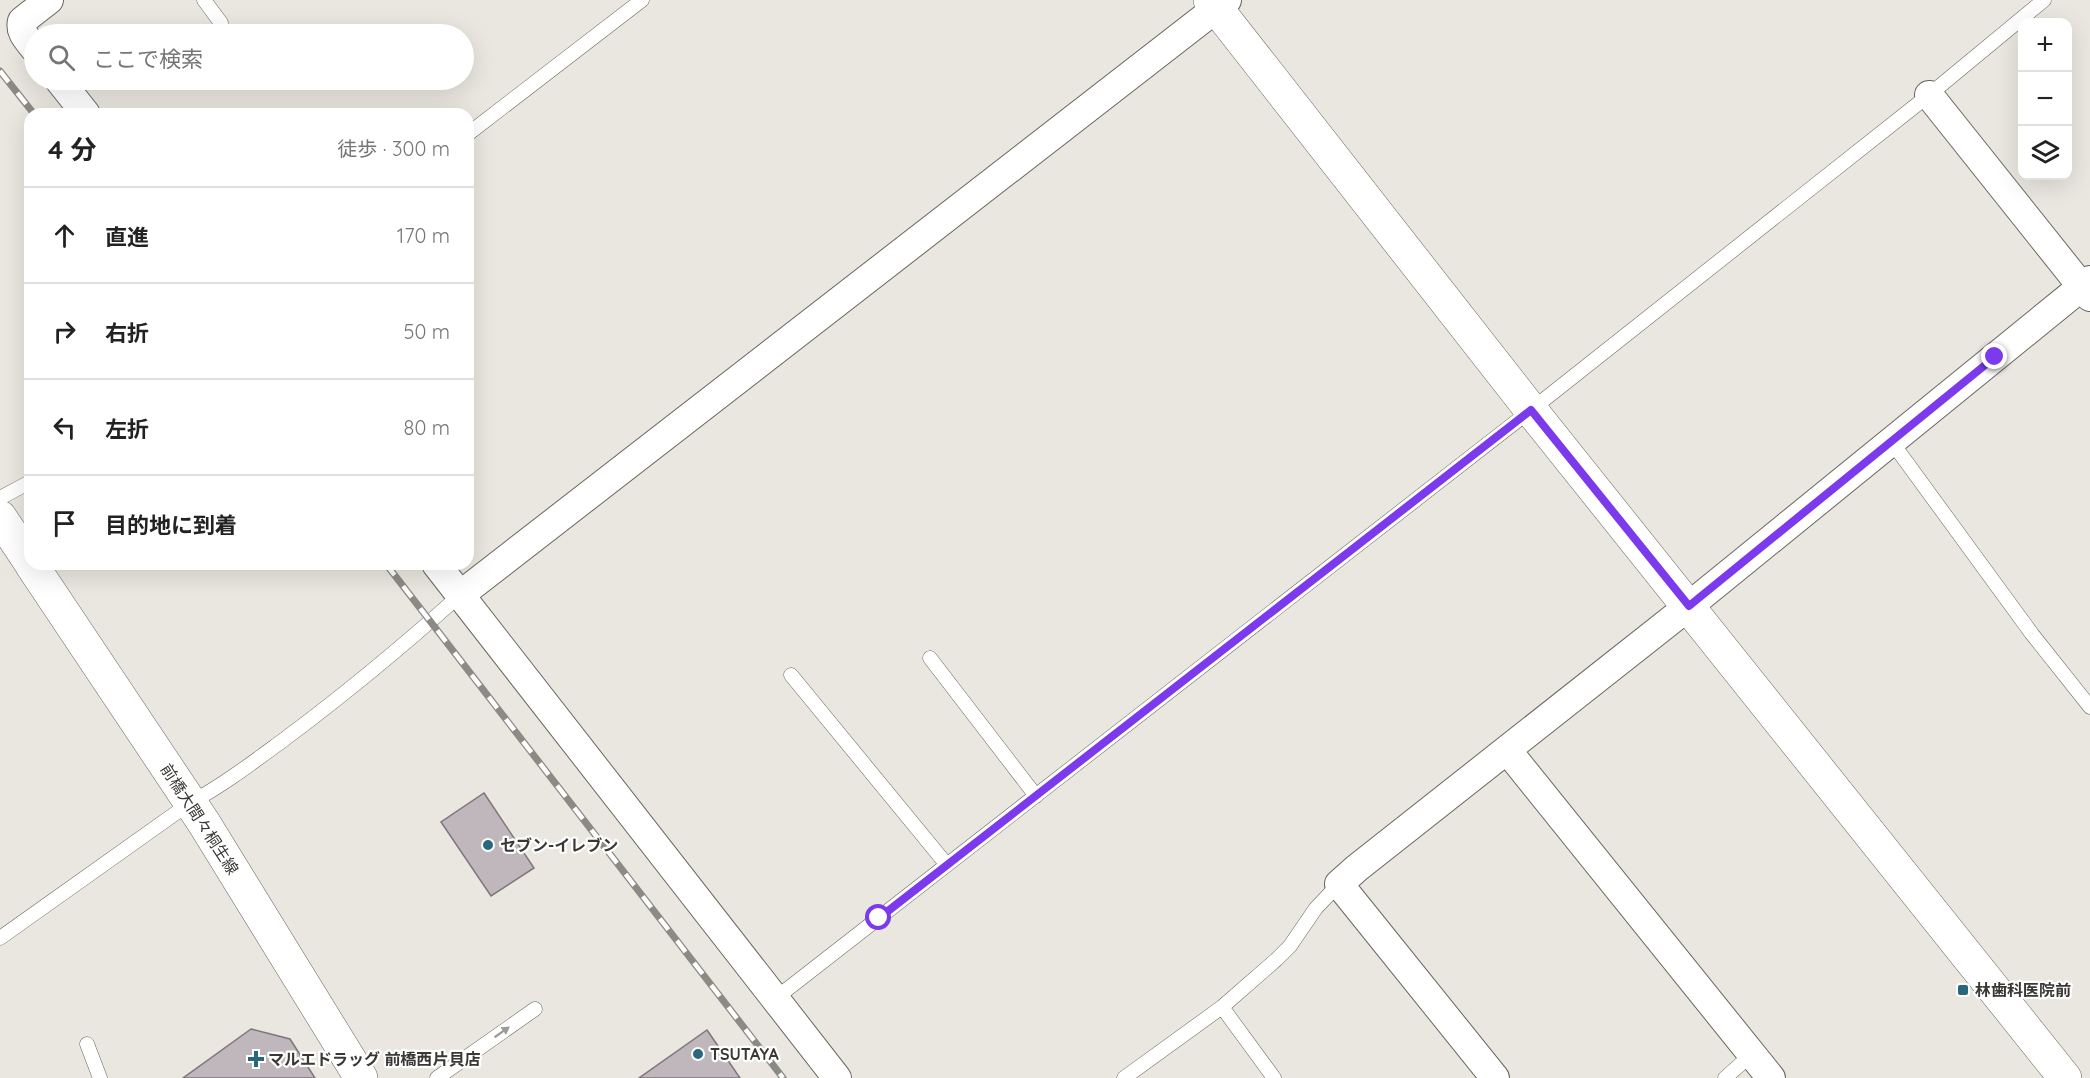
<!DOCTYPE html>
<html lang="ja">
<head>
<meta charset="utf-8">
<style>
  :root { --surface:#fff; --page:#f6f6f6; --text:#222; --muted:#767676; --line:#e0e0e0 }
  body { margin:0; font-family:Quicksand,"Noto Sans JP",sans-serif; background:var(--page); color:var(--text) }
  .controls { position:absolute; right:18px; top:18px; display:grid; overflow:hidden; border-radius:12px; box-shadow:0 6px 24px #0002 }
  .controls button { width:54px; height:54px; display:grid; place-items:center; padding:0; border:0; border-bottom:2px solid var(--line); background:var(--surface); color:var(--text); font:30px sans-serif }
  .stop { position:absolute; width:18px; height:18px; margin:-14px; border:4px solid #7c3aed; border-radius:50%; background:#fff }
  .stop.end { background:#7c3aed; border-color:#fff; box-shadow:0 2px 6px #0008 }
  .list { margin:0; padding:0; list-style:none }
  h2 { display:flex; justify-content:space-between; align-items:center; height:78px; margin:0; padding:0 24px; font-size:26px }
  h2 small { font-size:20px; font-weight:400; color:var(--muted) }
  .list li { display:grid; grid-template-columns:39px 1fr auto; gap:18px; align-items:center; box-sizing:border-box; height:96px; padding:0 24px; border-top:2px solid var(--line) }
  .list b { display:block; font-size:22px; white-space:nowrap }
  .list em { font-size:20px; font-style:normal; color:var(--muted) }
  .icon { flex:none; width:33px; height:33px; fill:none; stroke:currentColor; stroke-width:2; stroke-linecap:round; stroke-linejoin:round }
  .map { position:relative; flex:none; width:2090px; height:1078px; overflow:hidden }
  .search { position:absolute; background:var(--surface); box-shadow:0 6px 24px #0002; left:24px; top:24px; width:450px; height:66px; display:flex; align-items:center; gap:15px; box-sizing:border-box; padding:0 21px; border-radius:33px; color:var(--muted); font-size:22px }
  .panel { position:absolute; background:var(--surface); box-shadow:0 6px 24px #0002; left:24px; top:108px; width:450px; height:462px; border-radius:18px }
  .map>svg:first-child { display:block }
</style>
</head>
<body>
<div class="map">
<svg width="2090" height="1078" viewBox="0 0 2090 1078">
  <rect width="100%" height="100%" fill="#e9e7df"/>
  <path fill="#bfb7bc" stroke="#7d767b" stroke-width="1.5" d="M484 793 534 868 491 896 441 822Z
    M251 1029 290 1039 315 1078H183Z
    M707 1030 740 1078H639Z"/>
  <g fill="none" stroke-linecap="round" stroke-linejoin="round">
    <defs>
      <path id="lane" d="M204 0 221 23
        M468 134 642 0
        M1891 441 2032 634 2090 707
        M0 498 30 482
        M930 658 1036 796
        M791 675 947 865
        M0 938 190 803C223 785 252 763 282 741 344 695 403 646 460 595
        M776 998 1531 410 1929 95 2044 0
        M1222 1007 1274 1078
        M87 1044 100 1078
        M437 1078 535 1009
        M1124 1078 1222 1007 1277 959 1290 946 1316 908 1339 884
        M1725 1078 1752 1054"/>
      <path id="street" d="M34 48C28 40 19 32 22 21L49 0
        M59 80 86 114
        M1929 95 2090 297
        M436 564 837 1078
        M460 595 1227 0
        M1507 750 1771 1078
        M1495 1078 1339 884 1357 868 1689 606 2090 280"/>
      <path id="secondary" d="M1210 0 1531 410 2065 1078"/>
      <path id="primary" d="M0 517 30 562
        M31 564 204 823 361 1078"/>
    </defs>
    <use href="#lane" stroke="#686760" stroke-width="15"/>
    <use href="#street" stroke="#686760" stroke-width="30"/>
    <use href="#secondary" stroke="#686760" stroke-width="34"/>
    <use href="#primary" stroke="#686760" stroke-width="34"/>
    <use href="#lane" stroke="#fff" stroke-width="14"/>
    <use href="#street" stroke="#fff" stroke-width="28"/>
    <use href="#secondary" stroke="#fff" stroke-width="33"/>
    <use href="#primary" stroke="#fff" stroke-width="33"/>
    <defs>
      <path id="rail" d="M0 71 34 114
        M386 564 783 1078"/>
    </defs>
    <use href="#rail" stroke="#8c8a85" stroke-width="7"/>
    <use href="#rail" stroke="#fff" stroke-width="4.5" stroke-dasharray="14" stroke-linecap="butt"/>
  </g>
  <defs><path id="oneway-solid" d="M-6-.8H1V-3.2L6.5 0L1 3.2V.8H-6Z" transform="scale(1.5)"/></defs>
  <use fill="#9c9c9a" href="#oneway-solid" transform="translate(502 1032) rotate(-35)"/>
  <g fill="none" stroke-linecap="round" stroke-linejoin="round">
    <path stroke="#7c3aed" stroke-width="8" d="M879 918 1531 410 1689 606 1995 357"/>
  </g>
  <g fill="#27687c" stroke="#fff" stroke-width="2">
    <circle cx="488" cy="845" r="6"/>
    <rect x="1957" y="984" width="12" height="12" rx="3"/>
    <circle cx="698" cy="1054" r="6"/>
    <path d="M253 1050h6v6h6v6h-6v6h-6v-6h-6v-6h6z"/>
  </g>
  <g text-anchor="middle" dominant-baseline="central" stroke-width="4.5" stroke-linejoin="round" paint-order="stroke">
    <g font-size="16" fill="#393835" stroke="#fff">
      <text transform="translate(200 819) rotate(57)">前橋大間々桐生線</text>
    </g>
    <g font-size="16" font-weight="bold" fill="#393835" stroke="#fff" text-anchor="start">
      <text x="500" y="845">セブン-イレブン</text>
      <text x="1975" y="990">林歯科医院前</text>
      <text x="710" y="1054">TSUTAYA</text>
      <text x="268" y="1059">マルエドラッグ 前橋西片貝店</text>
    </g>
  </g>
</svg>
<div class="controls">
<button>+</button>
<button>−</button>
<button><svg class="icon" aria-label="layers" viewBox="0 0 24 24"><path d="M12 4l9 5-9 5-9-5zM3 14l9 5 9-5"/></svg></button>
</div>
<div class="stop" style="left:879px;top:918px"></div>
<div class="stop end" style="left:1995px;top:357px"></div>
<div class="search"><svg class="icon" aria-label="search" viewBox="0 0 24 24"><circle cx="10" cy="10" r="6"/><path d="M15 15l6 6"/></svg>ここで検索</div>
<section class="panel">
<h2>4 分<small>徒歩 · 300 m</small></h2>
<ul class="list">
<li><svg class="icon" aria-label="ahead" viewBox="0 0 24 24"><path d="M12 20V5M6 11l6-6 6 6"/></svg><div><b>直進</b></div><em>170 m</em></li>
<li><svg class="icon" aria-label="right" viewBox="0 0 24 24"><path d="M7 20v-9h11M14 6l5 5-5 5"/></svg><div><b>右折</b></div><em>50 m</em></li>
<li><svg class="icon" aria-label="left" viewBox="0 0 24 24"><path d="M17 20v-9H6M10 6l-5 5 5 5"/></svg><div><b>左折</b></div><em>80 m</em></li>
<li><svg class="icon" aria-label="arrive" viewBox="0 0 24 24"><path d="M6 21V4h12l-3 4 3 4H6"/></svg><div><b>目的地に到着</b></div></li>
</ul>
</section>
</div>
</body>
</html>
